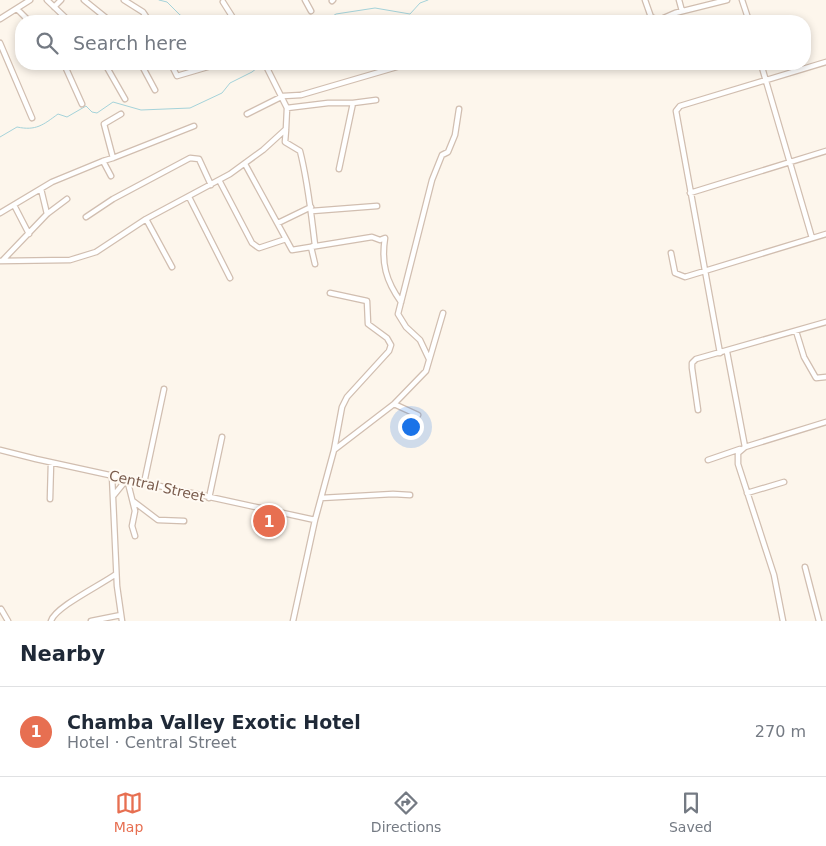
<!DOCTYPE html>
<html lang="en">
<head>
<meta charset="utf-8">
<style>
  :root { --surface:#fff; --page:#f2f2f3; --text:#1f2937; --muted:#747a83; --line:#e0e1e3; --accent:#e76f51 }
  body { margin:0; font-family:"DejaVu Sans",sans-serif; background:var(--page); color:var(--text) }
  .you { position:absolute; left:410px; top:426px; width:18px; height:18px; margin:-12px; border:4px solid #fff; border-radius:50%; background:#1a73e8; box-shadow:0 0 0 8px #1a73e833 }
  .badge { display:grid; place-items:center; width:32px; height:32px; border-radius:50%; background:var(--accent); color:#fff; font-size:16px; font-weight:700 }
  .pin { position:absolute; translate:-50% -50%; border:2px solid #fff; box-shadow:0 1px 5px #0006 }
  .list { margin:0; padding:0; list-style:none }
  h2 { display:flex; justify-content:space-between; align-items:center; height:65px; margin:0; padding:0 20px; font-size:21px }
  h2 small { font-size:16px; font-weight:400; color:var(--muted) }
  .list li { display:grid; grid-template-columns:32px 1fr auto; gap:15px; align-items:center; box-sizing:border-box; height:90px; padding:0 20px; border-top:1px solid var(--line) }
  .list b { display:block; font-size:19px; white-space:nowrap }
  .list p { margin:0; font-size:16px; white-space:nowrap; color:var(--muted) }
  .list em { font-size:16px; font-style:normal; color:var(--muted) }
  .icon { flex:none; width:28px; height:28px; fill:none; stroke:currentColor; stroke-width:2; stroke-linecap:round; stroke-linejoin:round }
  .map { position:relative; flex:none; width:826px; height:621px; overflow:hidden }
  .search { position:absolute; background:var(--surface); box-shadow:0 2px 8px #0003; left:15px; right:15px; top:15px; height:55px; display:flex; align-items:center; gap:12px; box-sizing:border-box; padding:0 18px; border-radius:20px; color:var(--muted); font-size:19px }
  .sheet { height:155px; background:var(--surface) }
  nav { display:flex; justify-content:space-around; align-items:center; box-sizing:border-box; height:70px; border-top:1px solid var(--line); background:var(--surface); font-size:14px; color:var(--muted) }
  nav a { display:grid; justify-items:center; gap:2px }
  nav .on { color:var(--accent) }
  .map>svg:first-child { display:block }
</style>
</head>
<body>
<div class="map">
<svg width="826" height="621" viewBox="0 0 826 621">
  <rect width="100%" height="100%" fill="#fdf6ec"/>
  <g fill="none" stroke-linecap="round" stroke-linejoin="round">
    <path stroke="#a5d3da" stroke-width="1" d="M159 0 167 2 180 15 192 21
      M325 21 336 14 375 8 410 14 420 3 428 0
      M247 64 258 67
      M0 137 17 127C36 131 43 125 58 114L67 117 86 106 92 112 97 113 113 102 141 110 190 108 222 93 230 83 252 72 262 64"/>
    <defs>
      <path id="minor" d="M47 0 69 21
        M84 0 110 21
        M124 0 143 12 149 21
        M305 0 311 11
        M645 0 651 17 659 20 675 13 727 0
        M679 0 682 11
        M742 0 749 21
        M332 1 333 0
        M223 2 235 21
        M54 7 61 0
        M17 9 29 21
        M0 19 30 0
        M0 43 32 118
        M64 64 82 104
        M105 64 125 99
        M141 64 155 90
        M171 64 177 76 211 66
        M761 64 812 238
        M353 103 376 100
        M287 108 328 103H353L339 169
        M247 114 283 96 301 95 407 64
        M286 130 285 142 300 151C308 182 311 213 315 245L311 247 315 264
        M113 158 194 126
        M245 164 292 250 372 237 380 240 385 238C381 263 386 281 401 302
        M111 176 103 161 113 158 104 124 121 114
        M219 180 252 243 259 248 286 239
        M41 189 47 214
        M690 193 826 151
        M189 197 230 278
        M14 205 29 234
        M312 211 377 206
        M0 213 52 182 103 161
        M86 217 113 199 190 158 199 159 211 185
        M146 219 172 267
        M278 223 311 207
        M671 253 675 273 685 277 826 234
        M3 260 47 214 67 199
        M0 261 70 260 96 252 146 219 230 174 263 150 286 129 287 108 265 64
        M330 293 367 301 368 324 387 338 391 345 389 351 347 397 342 407 334 450
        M796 331 804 357 816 378 826 377
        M727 352 745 447
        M720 353 676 111 680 106 826 62
        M429 359 420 340 406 327 398 314 432 180 442 155 448 152 455 135 459 109
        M394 404 418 415
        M698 410 692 368V363L696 359 826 322
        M0 450 36 459 315 520
        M708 460 740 449
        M112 476 117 586 122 621
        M127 479 135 511 132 526 135 536
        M144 483 164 389
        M747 493 784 482
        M114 495 127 479
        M209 498 222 437
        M321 498 393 494 410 495
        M50 499 51 463
        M133 501 158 520 184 521
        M805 567 819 621
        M1 609 8 621
        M51 621C55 607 101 585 116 574
        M91 621 121 615
        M293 621 315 520 334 450 394 404 426 371 443 313
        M783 621 774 575 738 464V453L745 447 826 422"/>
    </defs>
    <use href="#minor" stroke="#d1beb0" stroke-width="7"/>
    <use href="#minor" stroke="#fff" stroke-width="4.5"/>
  </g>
  <g text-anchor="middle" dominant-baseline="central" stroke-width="4" stroke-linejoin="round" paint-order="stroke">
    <g font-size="14" fill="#7a5c4d" stroke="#fffaf3">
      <text transform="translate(157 486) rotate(13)">Central Street</text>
    </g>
  </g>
</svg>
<div class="you"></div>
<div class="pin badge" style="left:269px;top:521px">1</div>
<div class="search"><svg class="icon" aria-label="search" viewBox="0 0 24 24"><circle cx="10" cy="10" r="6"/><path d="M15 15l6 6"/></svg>Search here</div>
</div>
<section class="sheet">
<h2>Nearby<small></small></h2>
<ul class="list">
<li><span class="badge">1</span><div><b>Chamba Valley Exotic Hotel</b><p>Hotel · Central Street</p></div><em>270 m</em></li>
</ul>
</section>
<nav>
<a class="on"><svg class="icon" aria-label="map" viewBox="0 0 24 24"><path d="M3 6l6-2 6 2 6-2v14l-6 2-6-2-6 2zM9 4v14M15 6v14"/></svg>Map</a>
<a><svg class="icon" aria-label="directions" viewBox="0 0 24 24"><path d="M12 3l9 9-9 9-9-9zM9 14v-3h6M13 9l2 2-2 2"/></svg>Directions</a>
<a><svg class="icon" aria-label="saved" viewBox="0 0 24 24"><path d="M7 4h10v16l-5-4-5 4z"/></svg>Saved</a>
</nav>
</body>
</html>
